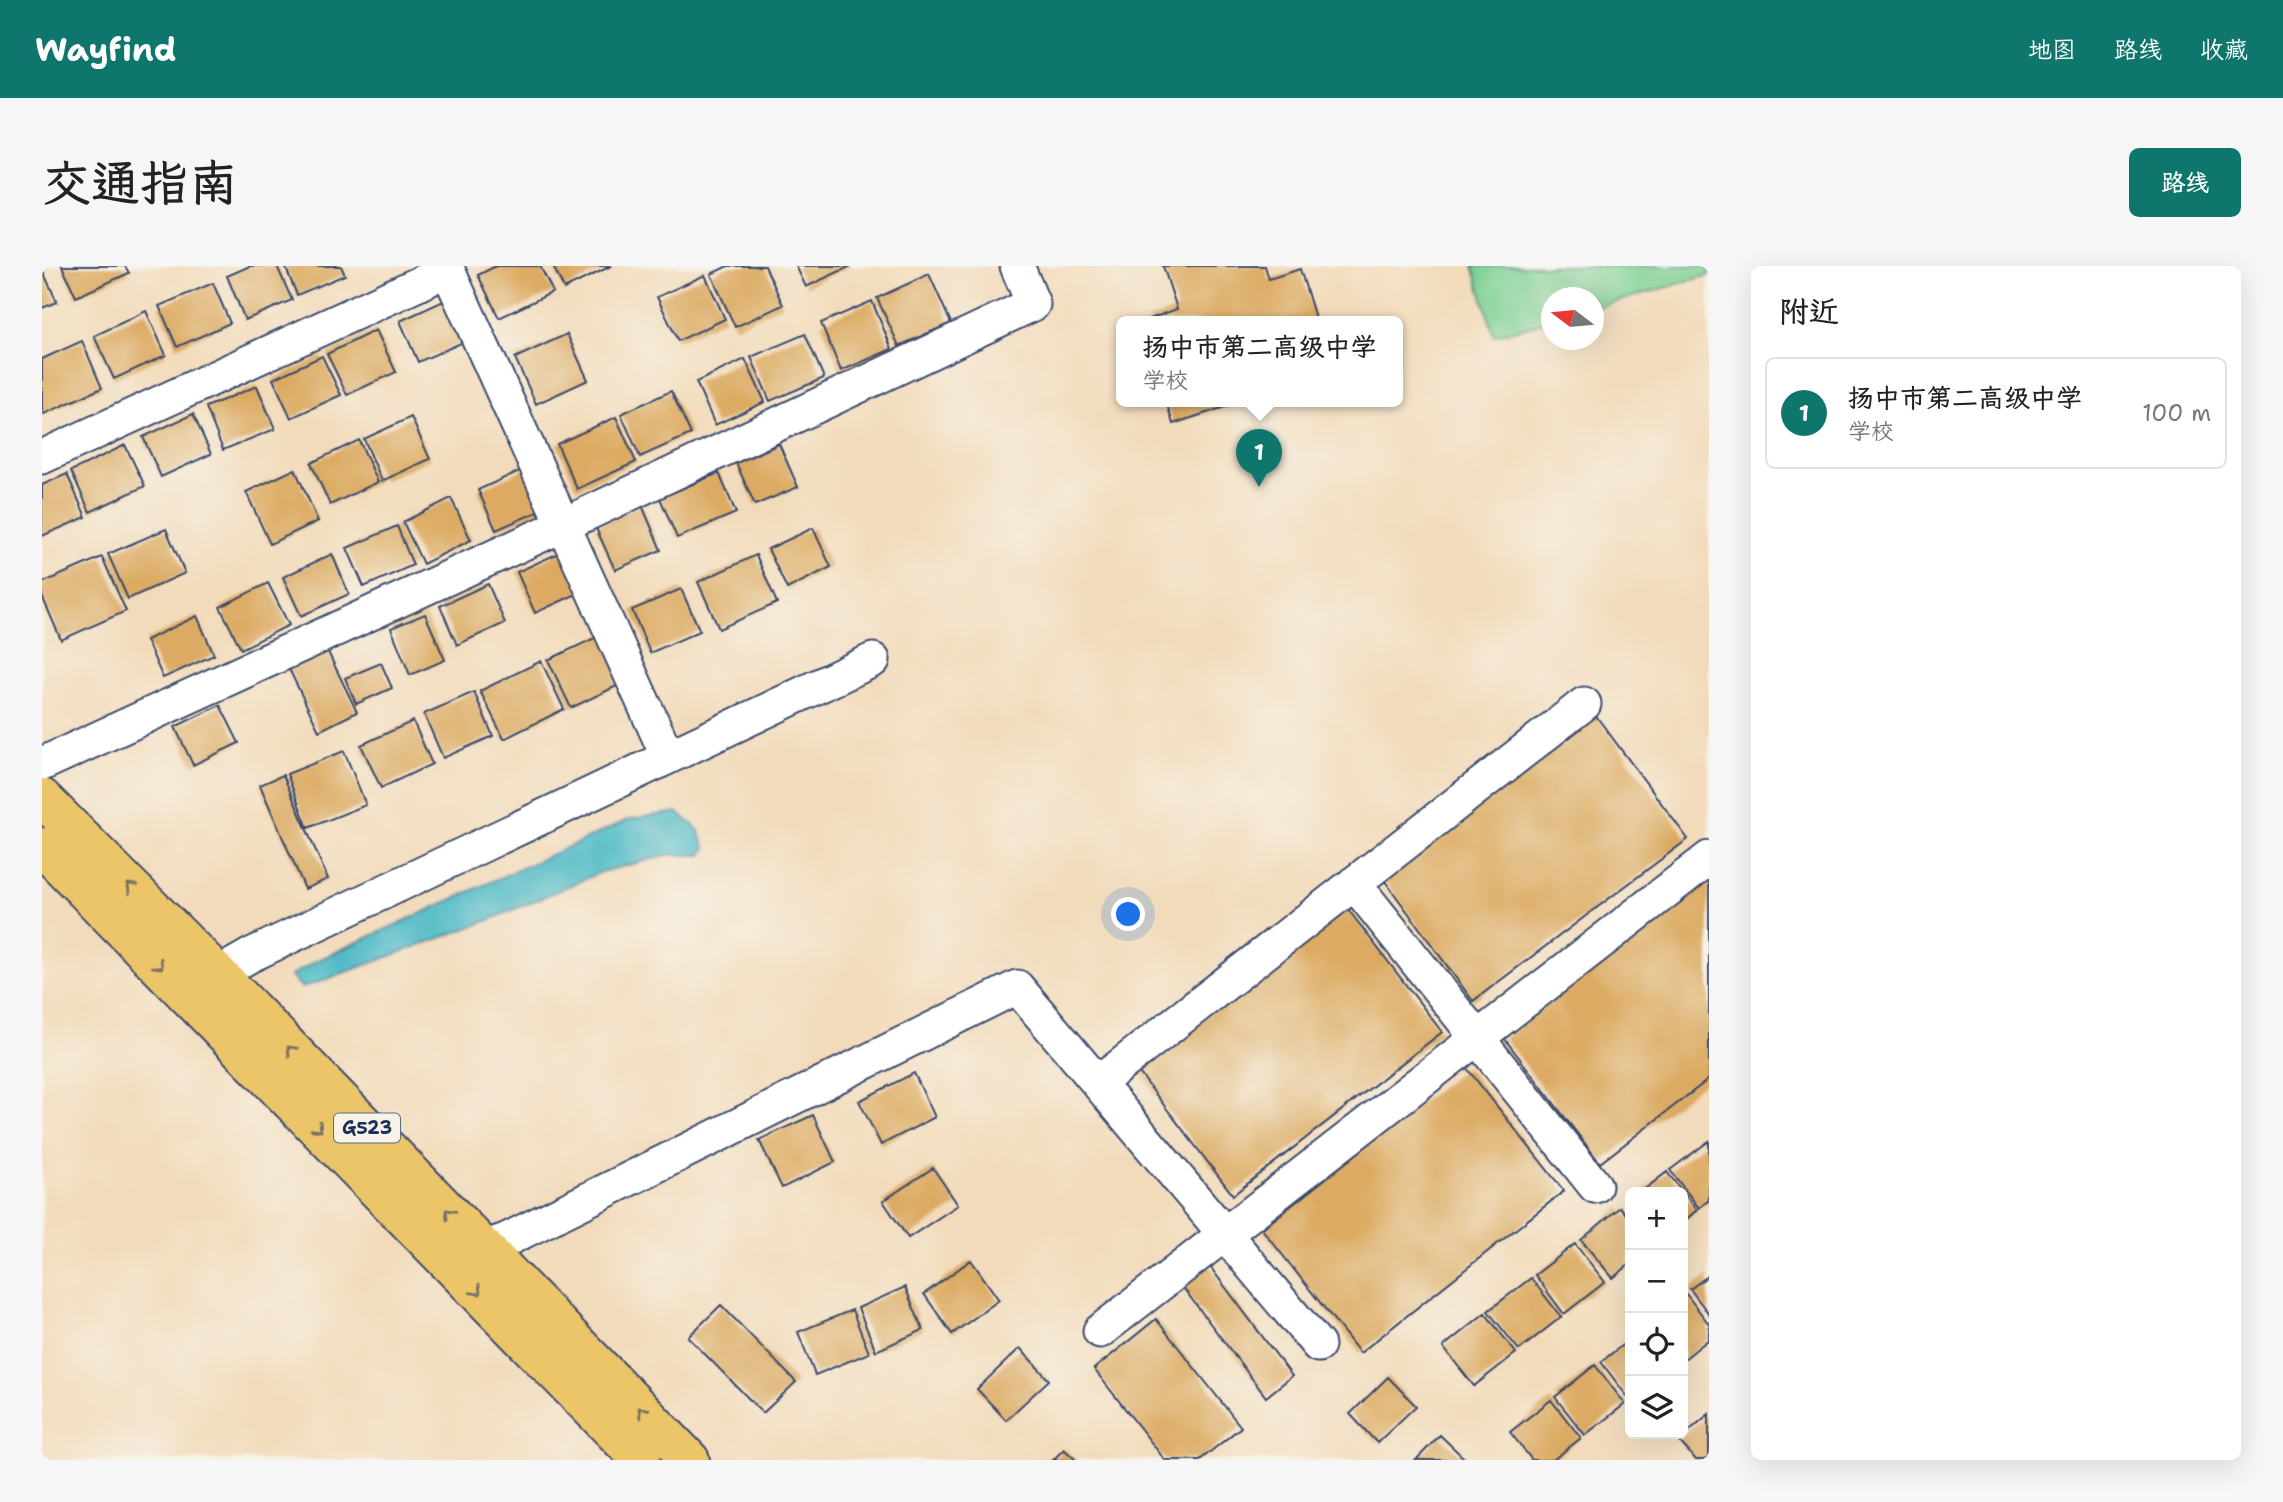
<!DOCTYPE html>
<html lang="zh">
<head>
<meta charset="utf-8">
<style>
  :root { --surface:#fff; --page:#f6f6f6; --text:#222; --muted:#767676; --line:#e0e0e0; --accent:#0f766e }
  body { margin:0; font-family:"Shantell Sans","LXGW WenKai TC",sans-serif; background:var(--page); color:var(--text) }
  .controls { position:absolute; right:21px; bottom:21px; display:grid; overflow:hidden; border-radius:10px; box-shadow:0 7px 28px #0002 }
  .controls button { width:63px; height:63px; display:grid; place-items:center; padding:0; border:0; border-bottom:2px solid var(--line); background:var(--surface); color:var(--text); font:35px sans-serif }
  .compass { position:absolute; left:1499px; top:21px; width:63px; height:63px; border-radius:50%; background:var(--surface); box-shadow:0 7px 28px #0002; rotate:286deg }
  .you { position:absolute; left:1087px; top:649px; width:24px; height:24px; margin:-18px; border:5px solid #fff; border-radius:50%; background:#1a73e8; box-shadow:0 0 0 10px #1a73e833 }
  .badge { display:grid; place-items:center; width:46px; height:46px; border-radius:50%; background:var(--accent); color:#fff; font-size:23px; font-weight:700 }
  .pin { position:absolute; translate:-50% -58px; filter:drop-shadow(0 2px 4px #0008) }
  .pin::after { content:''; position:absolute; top:37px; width:24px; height:21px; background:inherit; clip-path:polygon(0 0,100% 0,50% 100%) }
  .popup { position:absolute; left:1074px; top:50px; width:287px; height:91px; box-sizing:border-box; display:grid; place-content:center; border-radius:10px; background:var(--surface); filter:drop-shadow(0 2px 5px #0005); font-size:23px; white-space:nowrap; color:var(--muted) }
  .popup b { font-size:26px; color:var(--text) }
  .popup::after { content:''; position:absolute; left:50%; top:100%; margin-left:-14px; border:14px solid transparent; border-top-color:var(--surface) }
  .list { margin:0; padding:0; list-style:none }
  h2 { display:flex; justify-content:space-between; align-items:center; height:91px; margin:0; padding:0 28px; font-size:30px }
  h2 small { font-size:23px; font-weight:400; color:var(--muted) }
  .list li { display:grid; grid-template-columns:46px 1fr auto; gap:21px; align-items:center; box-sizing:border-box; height:112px; margin:0 14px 14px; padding:0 14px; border:2px solid var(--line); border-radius:10px }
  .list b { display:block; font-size:26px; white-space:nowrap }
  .list p { margin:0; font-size:23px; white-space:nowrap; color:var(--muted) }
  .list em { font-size:23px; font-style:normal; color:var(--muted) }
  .icon { flex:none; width:38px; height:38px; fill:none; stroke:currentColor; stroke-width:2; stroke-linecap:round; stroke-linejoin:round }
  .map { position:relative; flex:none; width:1667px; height:1194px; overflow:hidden; border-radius:10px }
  header { display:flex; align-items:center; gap:42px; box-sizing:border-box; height:98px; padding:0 35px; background:var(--accent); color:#fff }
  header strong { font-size:33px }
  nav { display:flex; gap:38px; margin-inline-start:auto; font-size:24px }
  .intro { display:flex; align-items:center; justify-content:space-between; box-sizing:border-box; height:168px; padding:0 42px }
  h1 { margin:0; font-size:49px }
  .button { padding:18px 32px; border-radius:10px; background:var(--accent); color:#fff; font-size:24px; font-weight:700 }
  main { display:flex; gap:42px; padding:0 42px }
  aside { flex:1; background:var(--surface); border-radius:10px; box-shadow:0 7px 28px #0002 }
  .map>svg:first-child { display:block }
</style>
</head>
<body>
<header>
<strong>Wayfind</strong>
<nav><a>地图</a><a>路线</a><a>收藏</a></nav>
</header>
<div class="intro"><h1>交通指南</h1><a class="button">路线</a></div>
<main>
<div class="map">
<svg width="1667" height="1194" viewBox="0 0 1667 1194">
  <rect width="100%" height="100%" fill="#f7f3e8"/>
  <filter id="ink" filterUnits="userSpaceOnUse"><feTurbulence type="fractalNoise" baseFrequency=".0143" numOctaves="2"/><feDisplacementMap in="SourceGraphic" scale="14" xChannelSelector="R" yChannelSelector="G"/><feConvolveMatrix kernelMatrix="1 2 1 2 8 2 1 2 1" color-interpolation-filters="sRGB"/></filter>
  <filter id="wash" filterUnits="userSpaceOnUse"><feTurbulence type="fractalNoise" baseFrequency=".00686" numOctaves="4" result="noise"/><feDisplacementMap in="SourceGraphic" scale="28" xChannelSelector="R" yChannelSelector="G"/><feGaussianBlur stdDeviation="1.57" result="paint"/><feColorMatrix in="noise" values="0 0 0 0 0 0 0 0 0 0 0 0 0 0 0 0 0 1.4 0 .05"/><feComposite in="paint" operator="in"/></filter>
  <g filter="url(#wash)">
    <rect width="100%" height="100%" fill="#f2dbbb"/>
    <path fill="#7cd093" stroke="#4c8078" stroke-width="2" d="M1431 0H1667V9L1552 42V32H1510L1509 54 1452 70Z"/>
    <path fill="#4dbac6" stroke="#347492" stroke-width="2" d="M635 546 656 563 664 582 660 589H626L559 606 445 655 260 722 249 710 274 695 588 553Z"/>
    <g id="blocks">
      <path fill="#dcaa62" d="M20 0H83L87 7 34 31Z
        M208 0H235L250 34 203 54 185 10Z
        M243 0H299L303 9 255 29Z
        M454 0H498L511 26 457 52 436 9Z
        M511 0H569L522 23Z
        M686 0H723L741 39 693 61 669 8Z
        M754 0H809L764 21Z
        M1121 0H1223L1227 13 1258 3 1274 55H1102L1135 43Z
        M0 3 15 36 0 42Z
        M887 8 909 57 857 80 835 32Z
        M663 9 683 53 636 75 615 31Z
        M171 17 188 57 135 81 117 40Z
        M408 32 426 74 376 96 358 55Z
        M830 35 850 83 799 105 779 57Z
        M104 45 124 89 72 113 52 70Z
        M334 64 354 106 305 129 285 88Z
        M525 68 546 114 494 138 473 92Z
        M763 68 782 112 728 135 709 91Z
        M40 75 60 122 2 148 0 143V93Z
        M280 90 299 129 249 152 231 113Z
        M703 93 723 136 673 159 654 116Z
        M215 120 233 163 181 184 164 141Z
        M629 125 649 168 598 191 579 148Z
        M1124 135H1198V136L1131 158Z
        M151 148 169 188 119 211 101 171Z
        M369 151 388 193 340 215 322 173Z
        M574 151 594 196 535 223 515 178Z
        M317 174 336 216 288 239 269 197Z
        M737 178 756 221 713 239 694 197Z
        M83 179 103 220 48 246 29 205Z
        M484 202 502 243 454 264 436 224Z
        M253 203 276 255 228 278 204 226Z
        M677 207 694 247 635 272 618 232Z
        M25 208 44 251 0 270V219Z
        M409 232 429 274 381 298 361 256Z
        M600 239 619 284 573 304 553 260Z
        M355 260 371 299 322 321 305 282Z
        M771 262 789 301 745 323 726 283Z
        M124 263 143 307 86 333 66 288Z
        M521 285 539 326 493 347 475 306Z
        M290 288 307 328 259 350 241 311Z
        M714 289 735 337 677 363 656 316Z
        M60 291 84 345 19 374 0 330V317Z
        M226 317 247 359 199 383 178 341Z
        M446 318 463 357 415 379 398 340Z
        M639 323 658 365 608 387 590 344Z
        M383 348 403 394 368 409 349 362Z
        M155 350 172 389 121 412 104 374Z
        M561 368 583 416 529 442 506 394Z
        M285 384 315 446 277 465 247 403Z
        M499 395 522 443 462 473 438 425Z
        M339 397 350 422 314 438 303 412Z
        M432 426 451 470 401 492 382 448Z
        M178 439 197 477 151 499 133 461Z
        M1554 450 1646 573 1431 735 1340 611Z
        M371 455 390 498 339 522 319 479Z
        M302 485 324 539 266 562 245 508Z
        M241 509 286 613 263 623 218 519Z
        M1667 613V813L1558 897 1462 772Z
        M1305 642 1400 766 1191 929 1095 804Z
        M1424 801 1522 925 1318 1087 1220 963Z
        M872 807 893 851 839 879 817 835Z
        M771 849 793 896 740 922 717 874Z
        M1667 875V934L1657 942 1628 904Z
        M891 902 916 939 866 972 841 935Z
        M1625 906 1655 944 1641 956V926H1599Z
        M1578 941 1588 953V998L1571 1012 1539 974Z
        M1533 978 1563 1016 1522 1048 1493 1009Z
        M929 994 957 1034 910 1068 882 1028Z
        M1166 998 1250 1110 1224 1131 1139 1019Z
        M1667 1009V1048L1648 1023Z
        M1489 1012 1519 1051 1477 1084 1446 1045Z
        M863 1021 881 1064 834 1085 816 1042Z
        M1644 1028 1667 1058V1073L1641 1094V1031Z
        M679 1039 754 1116 721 1147 646 1071Z
        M810 1044 827 1087 773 1109 756 1066Z
        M1443 1047 1474 1087 1432 1120 1401 1081Z
        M1114 1053 1199 1161 1158 1194H1123L1052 1103Z
        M1588 1073V1134L1559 1096Z
        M978 1082 1007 1114 964 1154 935 1123Z
        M1553 1099 1583 1138 1543 1169 1513 1131Z
        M1346 1111 1374 1140 1335 1177 1308 1148Z
        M1509 1134 1539 1172 1511 1194H1490L1468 1166Z
        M1667 1148V1191L1663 1194H1654L1636 1174Z
        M1398 1169 1424 1194H1374Z
        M1022 1183 1034 1194H1011Z"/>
    </g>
  </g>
  <g filter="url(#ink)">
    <use href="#blocks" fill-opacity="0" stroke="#3b496c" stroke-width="2"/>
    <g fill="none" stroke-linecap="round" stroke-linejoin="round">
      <defs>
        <path id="minor" d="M404 0 626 491
          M0 191 387 13 401 0
          M0 498 521 259 991 38 975 0
          M1312 617 1553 920
          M158 727 176 708 209 689 831 394
          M1056 817 1542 438
          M441 982 464 974 975 721 1276 1079
          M1058 1065 1667 592"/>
        <path id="highway" d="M0 532 176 708 648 1194
          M0 581 599 1194"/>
      </defs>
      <use href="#minor" stroke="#3b496c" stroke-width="37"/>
      <use href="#highway" stroke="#3b496c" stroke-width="42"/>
      <use href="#minor" stroke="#fff" stroke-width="33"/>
      <use href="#highway" stroke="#edc569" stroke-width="38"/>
    </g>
    <defs><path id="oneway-chevron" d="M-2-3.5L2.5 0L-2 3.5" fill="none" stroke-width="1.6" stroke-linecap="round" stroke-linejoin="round" transform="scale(1.75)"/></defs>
    <g stroke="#797263">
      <use href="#oneway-chevron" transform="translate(89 621) rotate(-135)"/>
      <use href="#oneway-chevron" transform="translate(117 699) rotate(45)"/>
      <use href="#oneway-chevron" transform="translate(249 784) rotate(-134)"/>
      <use href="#oneway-chevron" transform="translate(276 862) rotate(46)"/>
      <use href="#oneway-chevron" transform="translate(407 947) rotate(-134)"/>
      <use href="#oneway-chevron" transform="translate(435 1025) rotate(46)"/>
      <use href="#oneway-chevron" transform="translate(600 1145) rotate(-134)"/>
    </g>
  </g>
  <g text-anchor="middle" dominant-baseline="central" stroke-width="5" stroke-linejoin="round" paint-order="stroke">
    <rect fill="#f7f3e8" stroke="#5d6a87" stroke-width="2" x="292" y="847.5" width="66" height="29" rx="5"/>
    <g font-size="18" font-weight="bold" fill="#1b2f5e">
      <text x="325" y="862">G523</text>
    </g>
  </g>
</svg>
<div class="controls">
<button>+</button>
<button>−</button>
<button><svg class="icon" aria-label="locate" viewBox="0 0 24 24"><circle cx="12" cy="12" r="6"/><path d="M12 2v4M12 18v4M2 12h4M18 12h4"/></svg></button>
<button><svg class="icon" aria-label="layers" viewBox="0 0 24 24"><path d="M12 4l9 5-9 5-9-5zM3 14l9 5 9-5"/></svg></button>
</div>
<svg class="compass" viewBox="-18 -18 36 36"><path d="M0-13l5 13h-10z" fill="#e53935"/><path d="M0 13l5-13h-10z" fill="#767676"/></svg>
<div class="you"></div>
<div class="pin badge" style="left:1217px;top:221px">1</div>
<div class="popup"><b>扬中市第二高级中学</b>学校</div>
</div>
<aside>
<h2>附近<small></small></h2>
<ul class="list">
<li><span class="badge">1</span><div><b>扬中市第二高级中学</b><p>学校</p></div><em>100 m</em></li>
</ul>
</aside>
</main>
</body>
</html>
